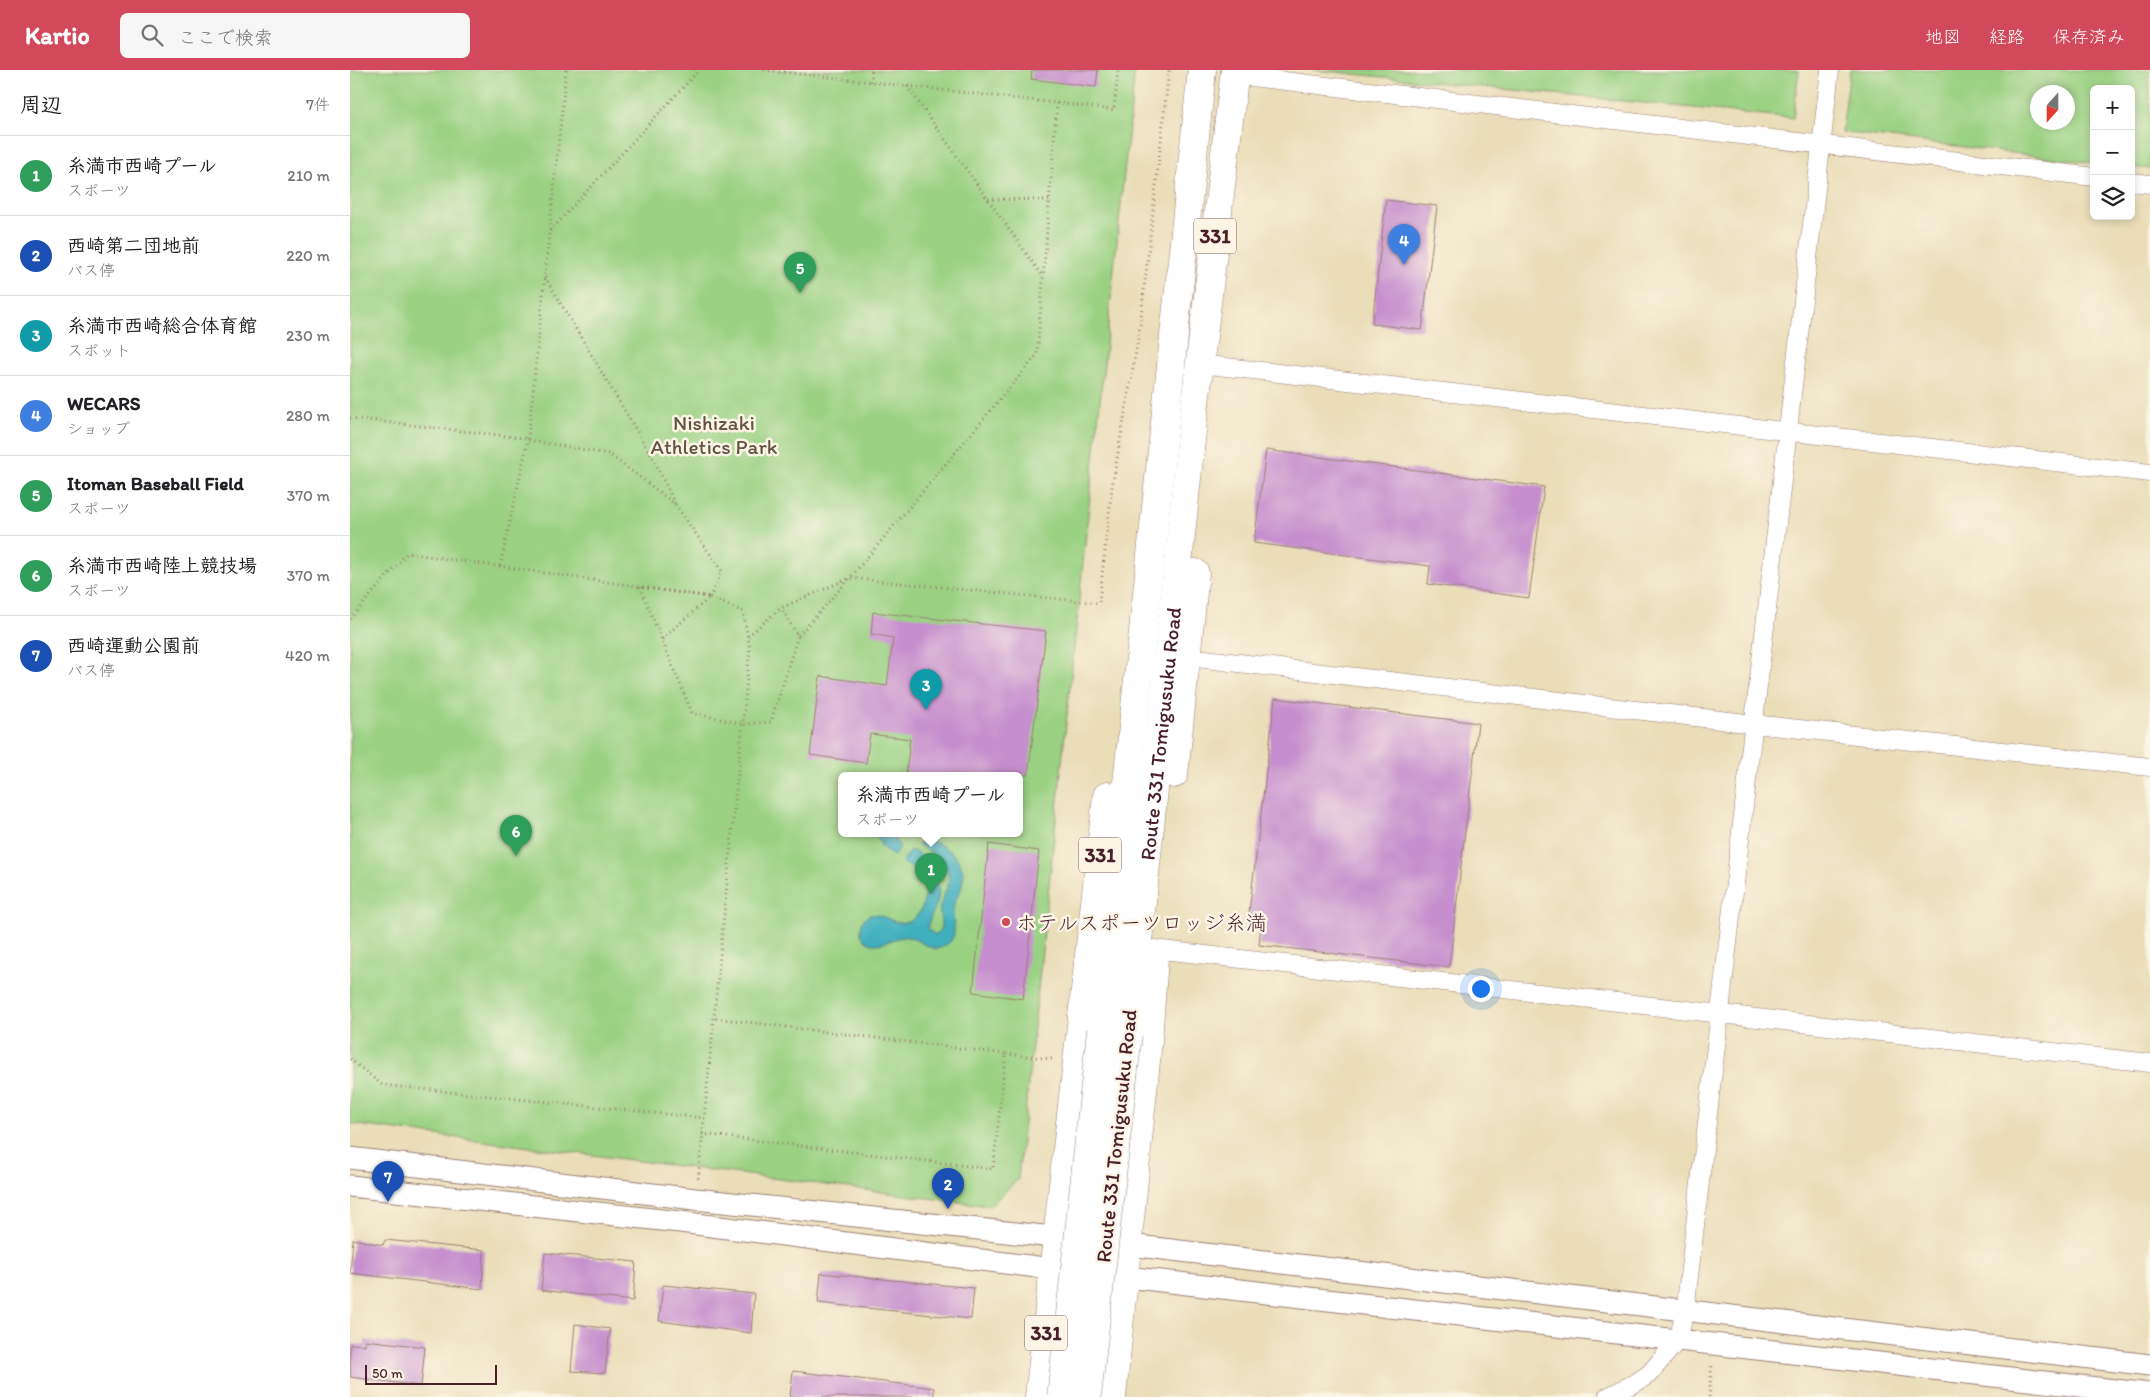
<!DOCTYPE html>
<html lang="ja">
<head>
<meta charset="utf-8">
<style>
  :root { --surface:#fff; --page:#f6f6f6; --text:#202124; --muted:#757577; --line:#e0e0e0; --accent:#d1495b }
  body { margin:0; font-family:Itim,"Klee One",sans-serif; background:var(--page); color:var(--text) }
  .controls { position:absolute; right:15px; top:15px; display:grid; overflow:hidden; border-radius:8px; box-shadow:0 2px 8px #0003 }
  .controls button { width:45px; height:45px; display:grid; place-items:center; padding:0; border:0; border-bottom:1px solid var(--line); background:var(--surface); color:var(--text); font:25px sans-serif }
  .compass { position:absolute; left:1680px; top:15px; width:45px; height:45px; border-radius:50%; background:var(--surface); box-shadow:0 2px 8px #0003; rotate:201deg }
  .scale { position:absolute; left:15px; bottom:12px; width:132px; box-sizing:border-box; padding-left:5px; border:2px solid #4a1f2b; border-top:0; font-size:14px; line-height:18px; white-space:nowrap; color:#4a1f2b; -webkit-text-stroke:4px #fcf5e5; paint-order:stroke }
  .you { position:absolute; left:1130px; top:918px; width:18px; height:18px; margin:-12px; border:4px solid #fff; border-radius:50%; background:#1a73e8; box-shadow:0 0 0 8px #1a73e833 }
  .badge { display:grid; place-items:center; width:32px; height:32px; border-radius:50%; background:var(--accent); color:#fff; font-size:16px; font-weight:700 }
  .pin { position:absolute; translate:-50% -41px; filter:drop-shadow(0 1px 2px #0008) }
  .pin::after { content:''; position:absolute; top:26px; width:18px; height:15px; background:inherit; clip-path:polygon(0 0,100% 0,50% 100%) }
  .popup { position:absolute; left:488px; top:702px; width:185px; height:65px; box-sizing:border-box; display:grid; place-content:center; border-radius:8px; background:var(--surface); filter:drop-shadow(0 1px 4px #0005); font-size:16px; white-space:nowrap; color:var(--muted) }
  .popup b { font-size:19px; color:var(--text) }
  .popup::after { content:''; position:absolute; left:50%; top:100%; margin-left:-10px; border:10px solid transparent; border-top-color:var(--surface) }
  .list { margin:0; padding:0; list-style:none }
  h2 { display:flex; justify-content:space-between; align-items:center; height:65px; margin:0; padding:0 20px; font-size:21px }
  h2 small { font-size:16px; font-weight:400; color:var(--muted) }
  .list li { display:grid; grid-template-columns:32px 1fr auto; gap:15px; align-items:center; box-sizing:border-box; height:80px; padding:0 20px; border-top:1px solid var(--line) }
  .list b { display:block; font-size:19px; white-space:nowrap }
  .list p { margin:0; font-size:16px; white-space:nowrap; color:var(--muted) }
  .list em { font-size:16px; font-style:normal; color:var(--muted) }
  .icon { flex:none; width:28px; height:28px; fill:none; stroke:currentColor; stroke-width:2; stroke-linecap:round; stroke-linejoin:round }
  .map { position:relative; flex:none; width:1800px; height:1327px; overflow:hidden }
  header { display:flex; align-items:center; gap:30px; box-sizing:border-box; height:70px; padding:0 25px; background:var(--accent); color:#fff }
  header strong { font-size:24px }
  nav { display:flex; gap:28px; margin-inline-start:auto; font-size:18px }
  .search { width:350px; height:45px; background:var(--page); display:flex; align-items:center; gap:12px; box-sizing:border-box; padding:0 18px; border-radius:8px; color:var(--muted); font-size:19px }
  main { display:flex }
  aside { flex:1; background:var(--surface) }
  .map>svg:first-child { display:block }
</style>
</head>
<body>
<header>
<strong>Kartio</strong>
<div class="search"><svg class="icon" aria-label="search" viewBox="0 0 24 24"><circle cx="10" cy="10" r="6"/><path d="M15 15l6 6"/></svg>ここで検索</div>
<nav><a>地図</a><a>経路</a><a>保存済み</a></nav>
</header>
<main>
<aside>
<h2>周辺<small>7件</small></h2>
<ul class="list">
<li><span class="badge" style="background:#2e9e5b">1</span><div><b>糸満市西崎プール</b><p>スポーツ</p></div><em>210 m</em></li>
<li><span class="badge" style="background:#1a4fb4">2</span><div><b>西崎第二団地前</b><p>バス停</p></div><em>220 m</em></li>
<li><span class="badge" style="background:#0f9aa8">3</span><div><b>糸満市西崎総合体育館</b><p>スポット</p></div><em>230 m</em></li>
<li><span class="badge" style="background:#3f7fe0">4</span><div><b>WECARS</b><p>ショップ</p></div><em>280 m</em></li>
<li><span class="badge" style="background:#2e9e5b">5</span><div><b>Itoman Baseball Field</b><p>スポーツ</p></div><em>370 m</em></li>
<li><span class="badge" style="background:#2e9e5b">6</span><div><b>糸満市西崎陸上競技場</b><p>スポーツ</p></div><em>370 m</em></li>
<li><span class="badge" style="background:#1a4fb4">7</span><div><b>西崎運動公園前</b><p>バス停</p></div><em>420 m</em></li>
</ul>
</aside>
<div class="map">
<svg width="1800" height="1327" viewBox="0 0 1800 1327">
  <rect width="100%" height="100%" fill="#fcf5e5"/>
  <filter id="ink" filterUnits="userSpaceOnUse"><feTurbulence type="fractalNoise" baseFrequency=".02" numOctaves="2"/><feDisplacementMap in="SourceGraphic" scale="10" xChannelSelector="R" yChannelSelector="G"/><feConvolveMatrix kernelMatrix="1 2 1 2 8 2 1 2 1" color-interpolation-filters="sRGB"/></filter>
  <filter id="wash" filterUnits="userSpaceOnUse"><feTurbulence type="fractalNoise" baseFrequency=".0096" numOctaves="4" result="noise"/><feDisplacementMap in="SourceGraphic" scale="20" xChannelSelector="R" yChannelSelector="G"/><feGaussianBlur stdDeviation="1.12" result="paint"/><feColorMatrix in="noise" values="0 0 0 0 0 0 0 0 0 0 0 0 0 0 0 0 0 1.4 0 .05"/><feComposite in="paint" operator="in"/></filter>
  <g filter="url(#wash)">
    <rect width="100%" height="100%" fill="#eadeb9"/>
    <path fill="#9ad183" stroke="#727857" fill-rule="evenodd" d="M0 0H785L668 1109 640 1136 0 1054ZM492 705H670V763H492Z
      M963 0H1449L1443 48Z
      M1500 0H1800V99L1781 97V19H1744V93L1492 62ZM1688 22H1718V52H1688Z"/>
    <path fill="#41afbe" stroke="#466774" d="M527 763H545V771L550 776 544 786C534 781 528 774 527 763Z
      M580 770C600 779 618 791 612 816 610 823 606 828 604 834 599 854 615 870 587 879 575 877 568 869 558 867 543 865 521 886 511 864 511 856 511 848 520 845 533 842 544 856 557 852 574 847 579 821 571 806 567 800 559 796 552 793L560 780C579 786 592 809 588 829 586 839 578 849 578 859L585 865C596 859 588 847 590 837 592 825 603 813 597 800 591 788 578 781 568 774Z"/>
    <g id="blocks">
      <path fill="#c68ece" d="M682 0H748L746 17 681 9Z
        M1036 130 1087 136 1072 260 1022 254Z
        M916 380 1194 417 1179 528 1078 514 1080 496 904 473Z
        M523 542 696 561 678 705H556L560 669 520 664 516 693 460 685 470 606 537 616 543 568 521 564Z
        M925 628 1128 653 1099 897 909 875 912 845 899 843Z
        M639 774 689 781 673 929 623 922Z
        M3 1169 33 1175 35 1170 134 1180 132 1219 0 1203Z
        M195 1183 286 1192 283 1231 191 1220Z
        M471 1203 624 1218 621 1249 468 1233Z
        M313 1215 404 1224 401 1263 309 1251Z
        M225 1254 260 1259 255 1303 221 1301Z
        M15 1270 75 1277 71 1316 0 1307V1274L15 1275Z
        M443 1301 584 1318V1327H440Z"/>
    </g>
  </g>
  <g filter="url(#ink)">
    <use href="#blocks" fill-opacity="0" stroke="#9a7e72" stroke-width="1"/>
    <g fill="none" stroke-linecap="round" stroke-linejoin="round">
      <defs>
        <path id="minor" d="M884 5 1744 107
          M1781 112 1800 114
          M850 294 1800 403
          M838 587 1404 654 1800 697
          M804 879 1800 993
          M1257 1327 1287 1312 1299 1304 1328 1270 1335 1241 1480 0"/>
        <path id="tertiary" d="M0 1088 345 1129 722 1169
          M0 1116 330 1152 719 1201
          M762 1173 1800 1295
          M759 1205 1800 1324"/>
        <g id="trunk">
          <path d="M824 704 845 503"/>
          <path d="M751 960 852 0"/>
          <path id="s1" d="M778 964 845 333 885 0"/>
          <path d="M689 1327 757 726"/>
          <path d="M762 1327 798 971 804 888"/>
        </g>
      </defs>
      <use href="#minor" stroke="#9a7e72" stroke-width="19"/>
      <use href="#tertiary" stroke="#9a7e72" stroke-width="23"/>
      <use href="#trunk" stroke="#9a7e72" stroke-width="29"/>
      <path stroke="#9a7e72" stroke-width="3" stroke-dasharray="1 4" stroke-linecap="butt" d="M414 0 707 33 687 285 500 508 448 566
        M521 12 522 0
        M557 16 693 207
        M707 33 764 40 768 0
        M638 129 699 130
        M200 161 349 0
        M195 207 304 390 325 434
        M0 348 174 368 178 370 259 384 325 434 372 501 360 527 393 542 400 578 348 1111
        M150 496 178 370 216 0
        M290 517 342 643 394 654 421 652 448 566 431 538
        M0 549 57 483 360 527 290 517
        M398 566 431 538 500 508 749 533 762 417 789 264 819 0
        M312 569 360 527
        M656 984 702 989
        M0 989 32 1015 354 1048
        M352 1064 643 1099 656 984 364 948
        M1359 1327 1362 1293"/>
      <use href="#minor" stroke="#fff" stroke-width="18"/>
      <use href="#tertiary" stroke="#fff" stroke-width="21"/>
      <use href="#trunk" stroke="#fff" stroke-width="28"/>
      <defs>
        <path id="trunk-bridge" d="M711 1327 751 960
          M737 1327 778 964"/>
      </defs>
      <use href="#trunk-bridge" stroke="#9a7e72" stroke-width="29" stroke-linecap="butt"/>
      <use href="#trunk-bridge" stroke="#fff" stroke-width="28"/>
    </g>
  </g>
  <circle fill="#d1495b" stroke="#fcf5e5" stroke-width="2" cx="656" cy="852" r="5"/>
  <g text-anchor="middle" dominant-baseline="central" stroke-width="5" stroke-linejoin="round" paint-order="stroke">
    <g fill="#fcf5e5" stroke="#7f5f63" stroke-width="1">
      <rect x="844" y="148.5" width="42" height="35" rx="4"/>
      <rect x="729" y="767.5" width="42" height="35" rx="4"/>
      <rect x="675" y="1245.5" width="42" height="35" rx="4"/>
    </g>
    <g font-size="20" font-weight="bold" fill="#4a1f2b">
      <text x="865" y="166">331</text>
      <text x="750" y="785">331</text>
      <text x="696" y="1263">331</text>
    </g>
    <g font-size="21" fill="#625445" stroke="#fcf5e5">
      <text x="364" y="352">Nishizaki<tspan x="364" dy="24">Athletics Park</tspan></text>
    </g>
    <g font-size="21" fill="#4a1f2b" stroke="#fcf5e5">
      <text stroke="none"><textPath href="#s1" startOffset="302">Route 331 Tomigusuku Road</textPath></text>
      <text transform="translate(766 1066) rotate(-84)">Route 331 Tomigusuku Road</text>
    </g>
    <g font-size="21" fill="#4a1f2b" stroke="#fcf5e5" text-anchor="start">
      <text x="666" y="852">ホテルスポーツロッジ糸満</text>
    </g>
  </g>
</svg>
<div class="controls">
<button>+</button>
<button>−</button>
<button><svg class="icon" aria-label="layers" viewBox="0 0 24 24"><path d="M12 4l9 5-9 5-9-5zM3 14l9 5 9-5"/></svg></button>
</div>
<svg class="compass" viewBox="-18 -18 36 36"><path d="M0-13l5 13h-10z" fill="#e53935"/><path d="M0 13l5-13h-10z" fill="#757577"/></svg>
<div class="scale">50 m</div>
<div class="you"></div>
<div class="pin badge" style="left:581px;top:824px;background:#2e9e5b">1</div>
<div class="popup"><b>糸満市西崎プール</b>スポーツ</div>
<div class="pin badge" style="left:598px;top:1139px;background:#1a4fb4">2</div>
<div class="pin badge" style="left:576px;top:640px;background:#0f9aa8">3</div>
<div class="pin badge" style="left:1054px;top:195px;background:#3f7fe0">4</div>
<div class="pin badge" style="left:450px;top:223px;background:#2e9e5b">5</div>
<div class="pin badge" style="left:166px;top:786px;background:#2e9e5b">6</div>
<div class="pin badge" style="left:38px;top:1132px;background:#1a4fb4">7</div>
</div>
</main>
</body>
</html>
